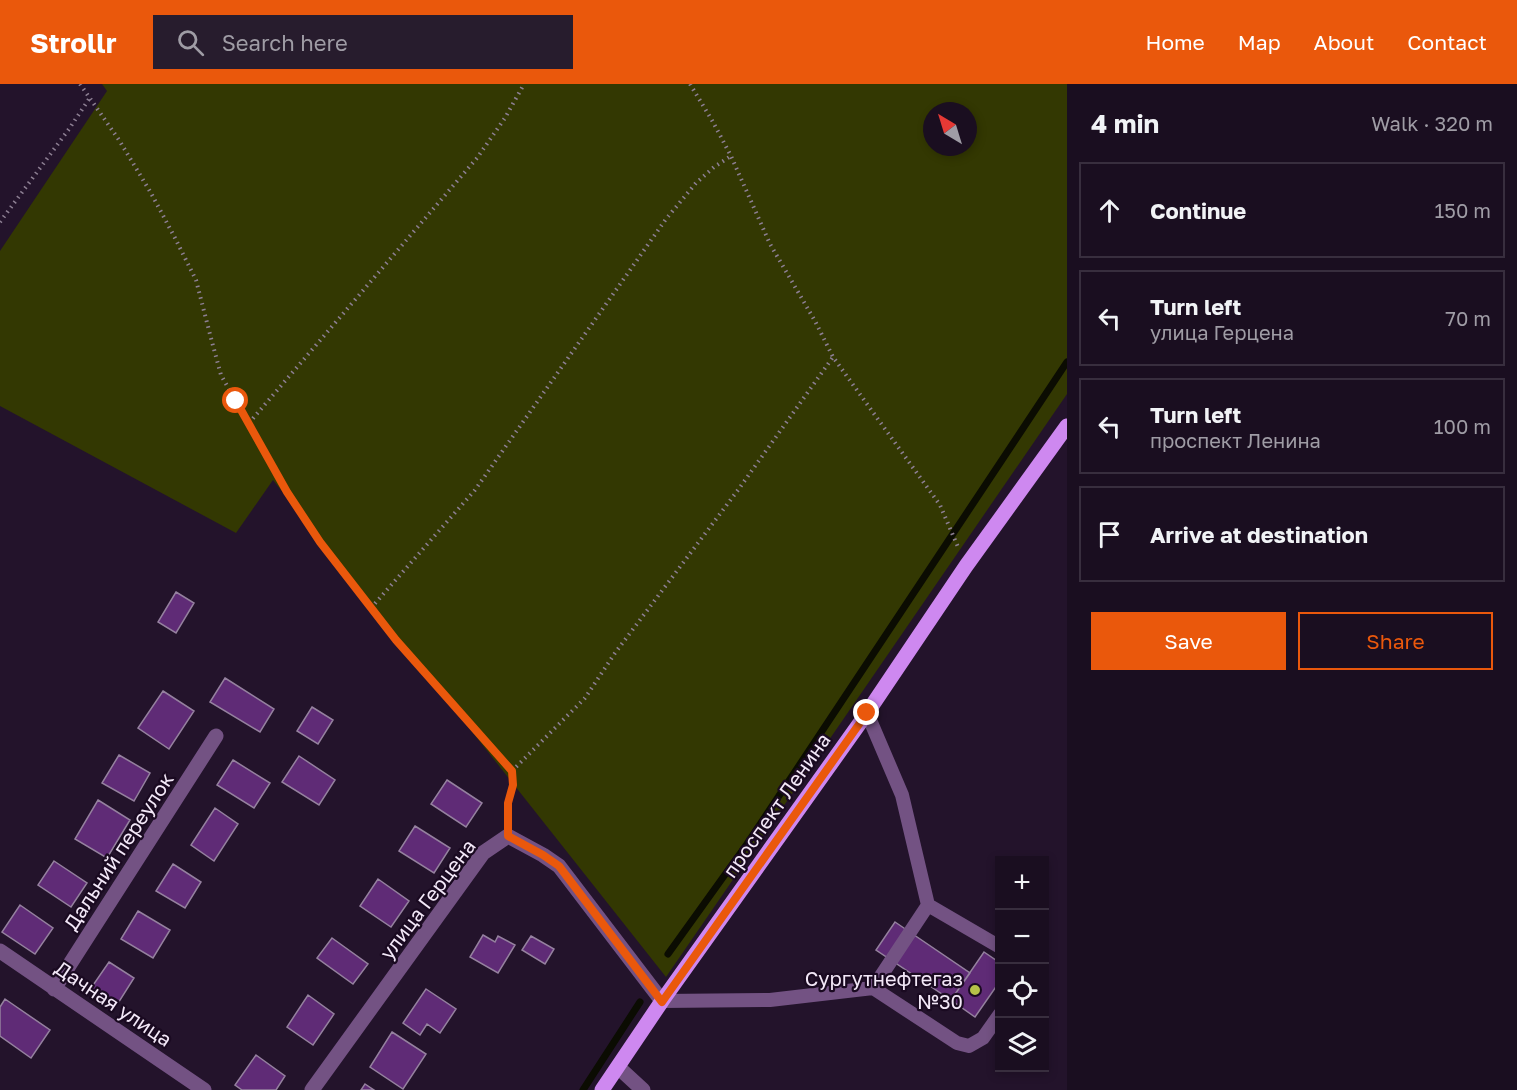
<!DOCTYPE html>
<html lang="en">
<head>
<meta charset="utf-8">
<style>
  :root { --surface:#1a0e20; --page:#271c2d; --text:#f1f3f6; --muted:#9f9ca5; --line:#382e3e; --accent:#ea580c }
  body { margin:0; font-family:"Golos Text",sans-serif; background:var(--page); color:var(--text) }
  .controls { position:absolute; right:18px; bottom:18px; display:grid; overflow:hidden; border-radius:0px; box-shadow:0 3px 9px #0003 }
  .controls button { width:54px; height:54px; display:grid; place-items:center; padding:0; border:0; border-bottom:2px solid var(--line); background:var(--surface); color:var(--text); font:30px sans-serif }
  .compass { position:absolute; left:923px; top:18px; width:54px; height:54px; border-radius:50%; background:var(--surface); box-shadow:0 3px 9px #0003; rotate:322deg }
  .stop { position:absolute; width:18px; height:18px; margin:-14px; border:4px solid #ea580c; border-radius:50%; background:#fff }
  .stop.end { background:#ea580c; border-color:#fff; box-shadow:0 2px 6px #0008 }
  .list { margin:0; padding:0; list-style:none }
  h2 { display:flex; justify-content:space-between; align-items:center; height:78px; margin:0; padding:0 24px; font-size:26px }
  h2 small { font-size:20px; font-weight:400; color:var(--muted) }
  .list li { display:grid; grid-template-columns:39px 1fr auto; gap:18px; align-items:center; box-sizing:border-box; height:96px; margin:0 12px 12px; padding:0 12px; border:2px solid var(--line); border-radius:0px }
  .list b { display:block; font-size:22px; white-space:nowrap }
  .list p { margin:0; font-size:20px; white-space:nowrap; color:var(--muted) }
  .list em { font-size:20px; font-style:normal; color:var(--muted) }
  .actions { display:flex; gap:12px; padding:18px 24px }
  .actions a { flex:1; padding:14px 0; border:2px solid var(--accent); border-radius:0px; text-align:center; font-size:21px; color:var(--accent) }
  .actions .main { background:var(--accent); color:#fff }
  .icon { flex:none; width:33px; height:33px; fill:none; stroke:currentColor; stroke-width:2; stroke-linecap:round; stroke-linejoin:round }
  .map { position:relative; flex:none; width:1067px; height:1006px; overflow:hidden }
  header { display:flex; align-items:center; gap:36px; box-sizing:border-box; height:84px; padding:0 30px; background:var(--accent); color:#fff }
  header strong { font-size:28px }
  nav { display:flex; gap:33px; margin-inline-start:auto; font-size:21px }
  .search { width:420px; height:54px; background:var(--page); display:flex; align-items:center; gap:15px; box-sizing:border-box; padding:0 21px; border-radius:0px; color:var(--muted); font-size:22px }
  main { display:flex }
  aside { flex:1; background:var(--surface) }
  .map>svg:first-child { display:block }
</style>
</head>
<body>
<header>
<strong>Strollr</strong>
<div class="search"><svg class="icon" aria-label="search" viewBox="0 0 24 24"><circle cx="10" cy="10" r="6"/><path d="M15 15l6 6"/></svg>Search here</div>
<nav><a>Home</a><a>Map</a><a>About</a><a>Contact</a></nav>
</header>
<main>
<div class="map">
<svg width="1067" height="1006" viewBox="0 0 1067 1006">
  <rect width="100%" height="100%" fill="#23132b"/>
  <path fill="#333802" fill-rule="evenodd" d="M102 0H1067V310L666 893 273 396 236 449 0 322V167L107 7ZM932 27H968V63H932Z"/>
  <g fill="none" stroke-linecap="round" stroke-linejoin="round">
    <path stroke="#0b0c02" stroke-width="7" d="M668 870 747 760 1067 278
      M583 1006 640 918"/>
  </g>
  <path fill="#5f2b76" stroke="#95819f" stroke-width="1.5" d="M176 508 194 519 176 549 158 538Z
    M225 594 274 625 260 648 210 618Z
    M163 607 194 627 169 665 138 644Z
    M312 623 333 636 318 660 297 647Z
    M119 671 150 689 134 717 102 699Z
    M299 672 335 696 319 721 282 698Z
    M233 676 270 699 254 724 217 701Z
    M447 696 482 719 466 743 431 720Z
    M98 716 130 736 107 774 75 755Z
    M215 724 238 740 214 777 191 761Z
    M415 742 450 764 434 789 399 767Z
    M54 777 87 799 71 823 38 801Z
    M173 780 201 798 185 824 156 807Z
    M378 795 409 817 391 843 360 822Z
    M20 821 53 844 35 870 2 848Z
    M138 827 170 846 153 874 121 855Z
    M895 838 970 889 951 916 876 866Z
    M483 851 495 858 498 852 515 861 498 889 470 873Z
    M531 852 554 865 545 880 522 866Z
    M332 854 368 880 353 900 317 874Z
    M984 868 1000 879V897L975 933 951 916Z
    M109 878 134 894 115 924 89 907Z
    M426 905 456 925 440 949 427 940 420 951 403 939Z
    M308 911 334 930 313 961 287 943Z
    M5 915 50 946 31 974 0 952V923Z
    M392 948 426 970 403 1005 370 983Z
    M256 971 285 992 276 1006H242L235 1001Z
    M365 1000 374 1006H361Z"/>
  <g fill="none" stroke-linecap="round" stroke-linejoin="round">
    <path stroke="#8d7f93" stroke-width="4" stroke-dasharray="1.5 4.5" stroke-linecap="butt" d="M80 0 119 56 151 109 175 154 196 196 212 258 221 291 287 408 320 457 396 557 512 687 513 701 508 719 507 736
      M690 0 713 38 731 72 770 160 815 237 833 273 940 421 958 463
      M0 138 69 45 89 15
      M249 339 477 74 505 34 524 0
      M371 524 475 406 666 135 696 99 714 83 731 72
      M512 687 585 614 615 569 738 406 833 273"/>
    <path stroke="#735283" stroke-width="14" d="M928 821 1000 863
      M873 904 957 959 969 962 983 954 1000 930
      M662 917 770 916 873 904 928 821 902 711 867 629"/>
    <path stroke="#735283" stroke-width="15" d="M0 867 204 1006
      M54 905 216 652
      M618 983 643 1006
      M312 1006 483 769 508 752 543 771 559 782 662 917"/>
    <path stroke="#ce88f0" stroke-width="15" d="M602 1006 662 917 867 629 966 482 1067 342"/>
  </g>
  <g fill="none" stroke-linecap="round" stroke-linejoin="round">
    <path stroke="#ea580c" stroke-width="8" d="M236 317 287 408 320 458 396 556 512 687 513 701 508 719V752L543 771 559 782 662 918 867 629"/>
  </g>
  <circle fill="#b6c149" stroke="#1a0a21" stroke-width="2" cx="975" cy="906" r="6"/>
  <g text-anchor="middle" dominant-baseline="central" stroke-width="4.5" stroke-linejoin="round" paint-order="stroke">
    <g font-size="20" fill="#f3e8f8" stroke="#1a0a21">
      <text transform="translate(776 721) rotate(-55)">проспект Ленина</text>
      <text transform="translate(118 767) rotate(-57)">Дальний переулок</text>
      <text transform="translate(427 815) rotate(-53)">улица Герцена</text>
      <text transform="translate(114 919) rotate(34)">Дачная улица</text>
    </g>
    <g font-size="20" fill="#f3e8f8" stroke="#1a0a21" text-anchor="end">
      <text x="963" y="894">Сургутнефтегаз<tspan x="963" dy="23">№30</tspan></text>
    </g>
  </g>
</svg>
<div class="controls">
<button>+</button>
<button>−</button>
<button><svg class="icon" aria-label="locate" viewBox="0 0 24 24"><circle cx="12" cy="12" r="6"/><path d="M12 2v4M12 18v4M2 12h4M18 12h4"/></svg></button>
<button><svg class="icon" aria-label="layers" viewBox="0 0 24 24"><path d="M12 4l9 5-9 5-9-5zM3 14l9 5 9-5"/></svg></button>
</div>
<svg class="compass" viewBox="-18 -18 36 36"><path d="M0-13l5 13h-10z" fill="#e53935"/><path d="M0 13l5-13h-10z" fill="#9f9ca5"/></svg>
<div class="stop" style="left:236px;top:317px"></div>
<div class="stop end" style="left:867px;top:629px"></div>
</div>
<aside>
<h2>4 min<small>Walk · 320 m</small></h2>
<ul class="list">
<li><svg class="icon" aria-label="ahead" viewBox="0 0 24 24"><path d="M12 20V5M6 11l6-6 6 6"/></svg><div><b>Continue</b></div><em>150 m</em></li>
<li><svg class="icon" aria-label="left" viewBox="0 0 24 24"><path d="M17 20v-9H6M10 6l-5 5 5 5"/></svg><div><b>Turn left</b><p>улица Герцена</p></div><em>70 m</em></li>
<li><svg class="icon" aria-label="left" viewBox="0 0 24 24"><path d="M17 20v-9H6M10 6l-5 5 5 5"/></svg><div><b>Turn left</b><p>проспект Ленина</p></div><em>100 m</em></li>
<li><svg class="icon" aria-label="arrive" viewBox="0 0 24 24"><path d="M6 21V4h12l-3 4 3 4H6"/></svg><div><b>Arrive at destination</b></div></li>
</ul>
<div class="actions"><a class="main">Save</a><a>Share</a></div>
</aside>
</main>
</body>
</html>
